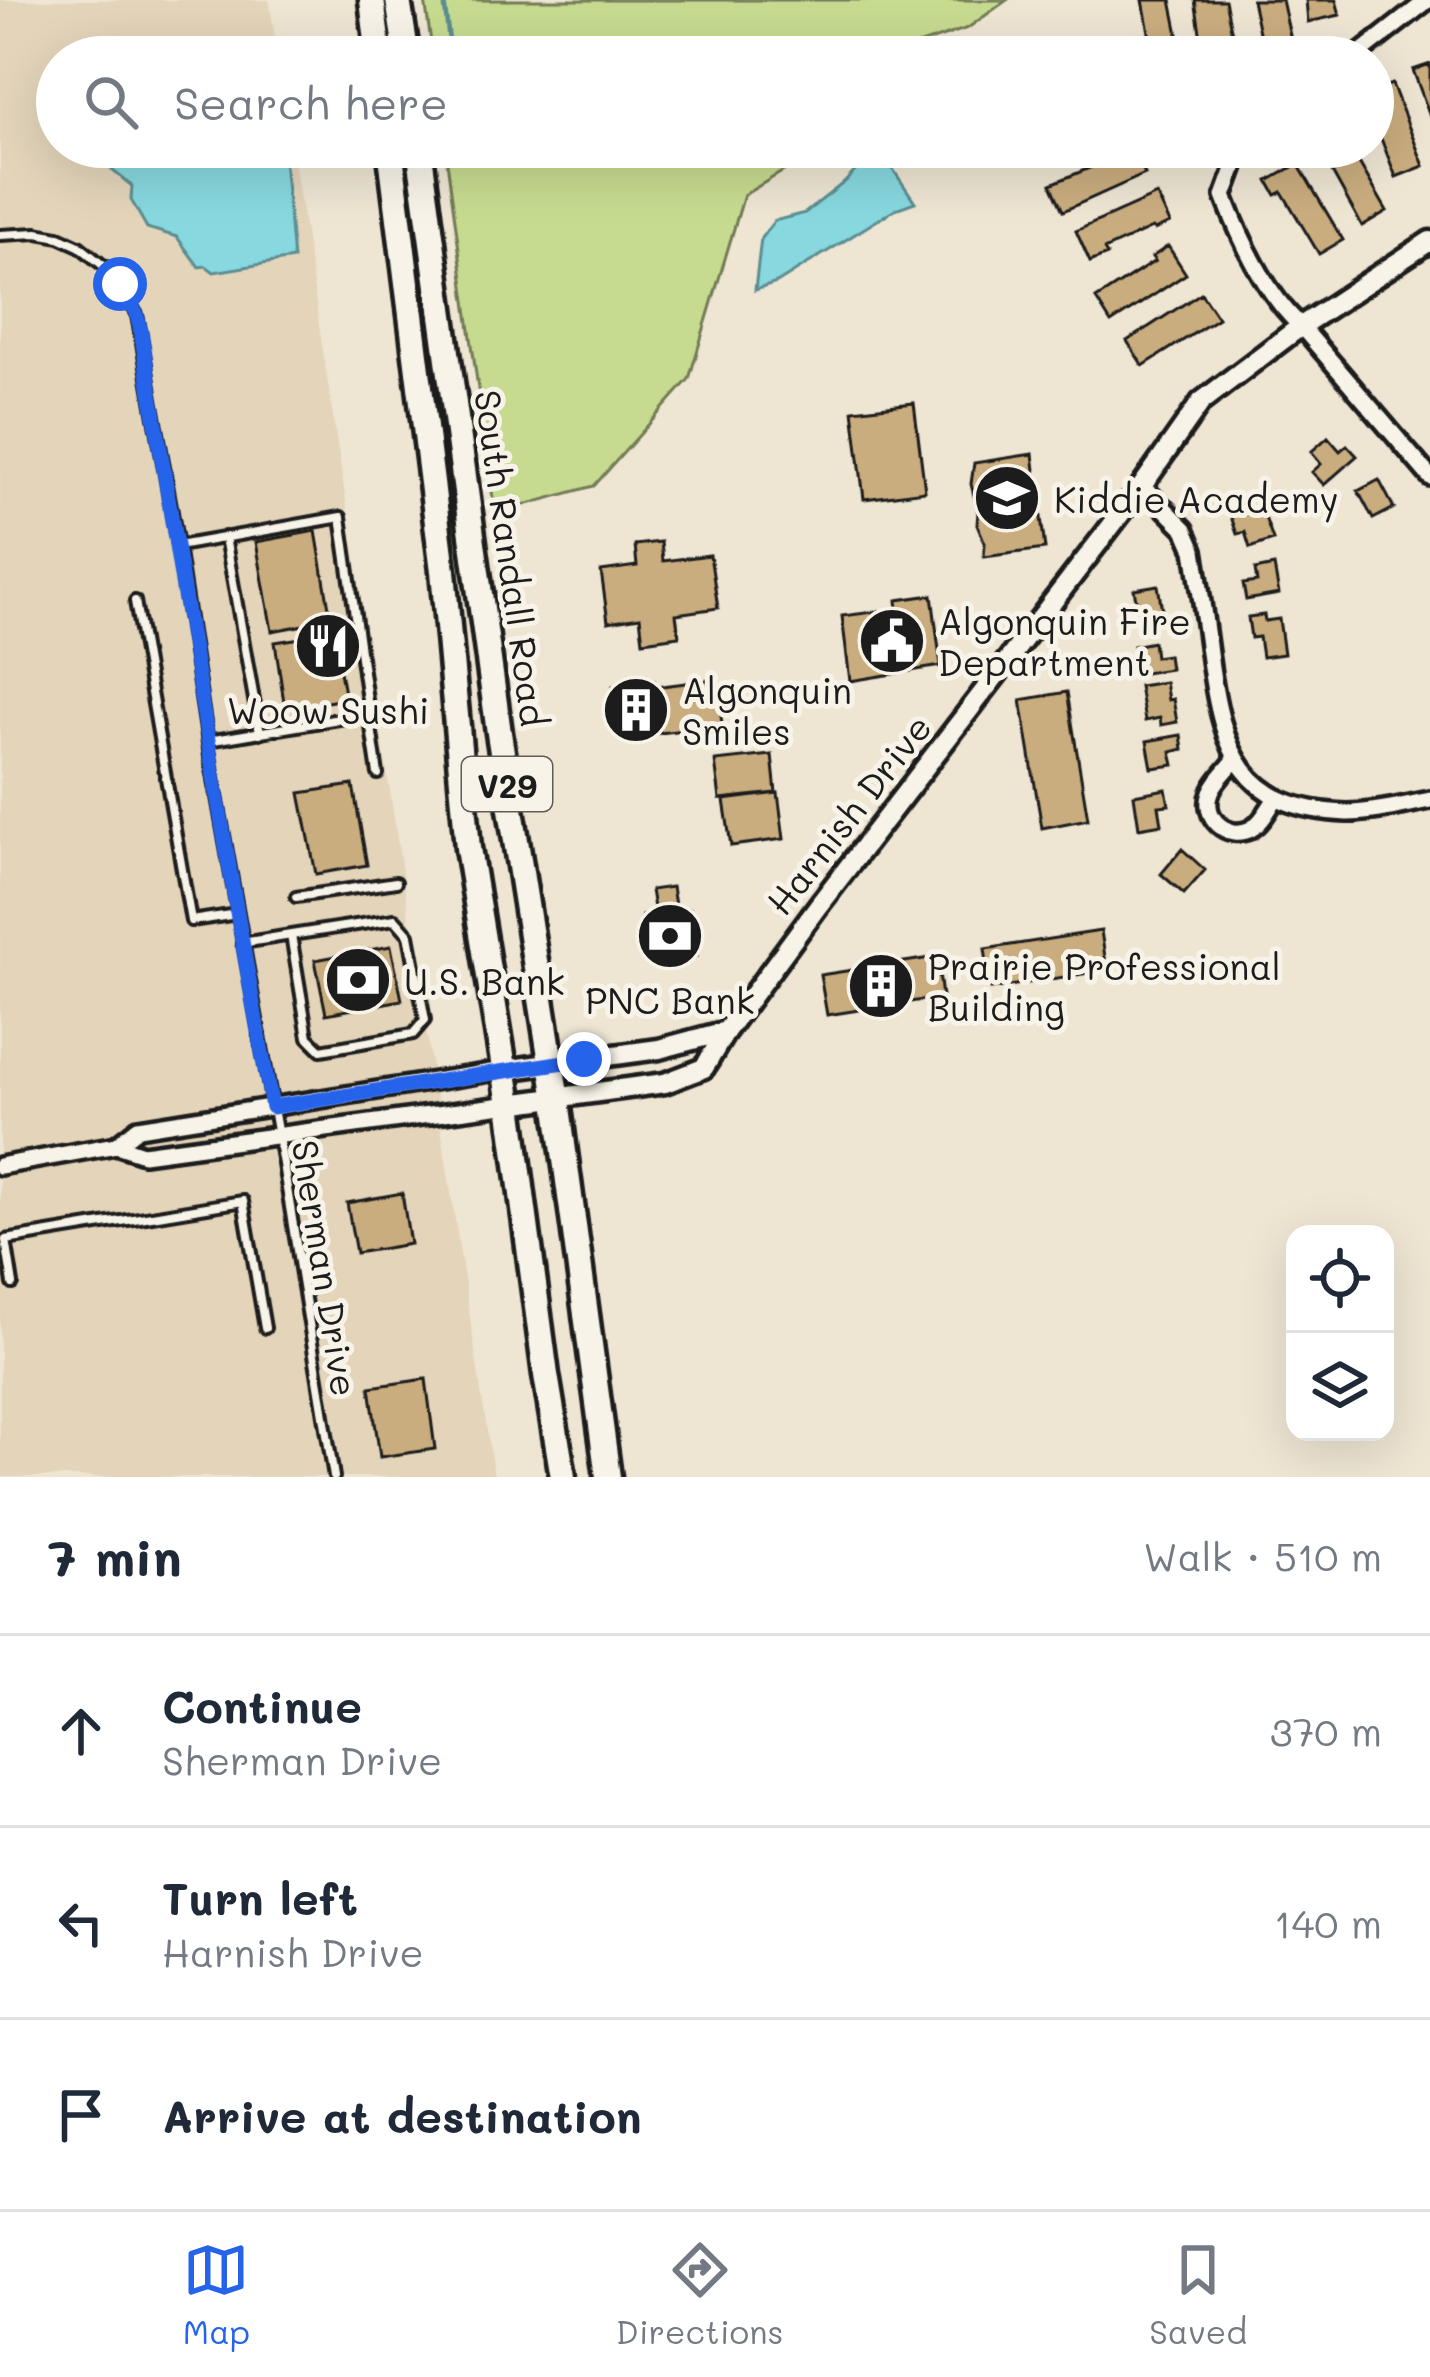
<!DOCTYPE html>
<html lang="en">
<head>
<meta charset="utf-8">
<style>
  :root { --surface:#fff; --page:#f2f2f3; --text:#1f2937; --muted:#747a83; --line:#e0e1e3; --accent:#2563eb }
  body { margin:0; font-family:Mali,sans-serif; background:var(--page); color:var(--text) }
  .controls { position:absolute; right:36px; bottom:36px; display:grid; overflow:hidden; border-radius:24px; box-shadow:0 12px 48px #0002 }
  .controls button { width:108px; height:108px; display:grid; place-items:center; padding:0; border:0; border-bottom:3px solid var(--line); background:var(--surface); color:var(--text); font:60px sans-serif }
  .stop { position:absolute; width:36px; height:36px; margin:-27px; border:9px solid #2563eb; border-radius:50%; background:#fff }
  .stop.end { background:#2563eb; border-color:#fff; box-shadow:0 3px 12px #0008 }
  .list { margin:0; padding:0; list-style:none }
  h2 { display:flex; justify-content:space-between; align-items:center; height:156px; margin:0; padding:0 48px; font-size:51px }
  h2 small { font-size:39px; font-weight:400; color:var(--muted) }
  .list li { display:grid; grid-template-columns:78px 1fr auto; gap:36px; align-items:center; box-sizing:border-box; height:192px; padding:0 48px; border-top:3px solid var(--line) }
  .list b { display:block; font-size:45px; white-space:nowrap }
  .list p { margin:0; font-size:39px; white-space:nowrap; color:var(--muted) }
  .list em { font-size:39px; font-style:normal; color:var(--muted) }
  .icon { flex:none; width:66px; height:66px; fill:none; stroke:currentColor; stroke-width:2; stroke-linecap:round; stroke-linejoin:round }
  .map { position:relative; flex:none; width:1430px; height:1477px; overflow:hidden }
  .search { position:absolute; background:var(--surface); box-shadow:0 12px 48px #0002; left:36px; right:36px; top:36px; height:132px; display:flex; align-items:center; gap:30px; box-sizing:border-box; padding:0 42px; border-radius:66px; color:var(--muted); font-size:45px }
  .sheet { height:732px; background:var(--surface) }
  nav { display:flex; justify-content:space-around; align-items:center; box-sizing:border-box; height:168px; border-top:3px solid var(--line); background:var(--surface); font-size:33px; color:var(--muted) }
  nav a { display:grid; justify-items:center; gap:6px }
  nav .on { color:var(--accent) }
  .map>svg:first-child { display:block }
</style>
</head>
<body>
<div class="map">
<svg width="1430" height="1477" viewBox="0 0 1430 1477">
  <rect width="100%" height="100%" fill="#eee5d3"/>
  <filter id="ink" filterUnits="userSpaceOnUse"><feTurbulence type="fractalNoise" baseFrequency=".00833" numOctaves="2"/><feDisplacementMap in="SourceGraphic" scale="24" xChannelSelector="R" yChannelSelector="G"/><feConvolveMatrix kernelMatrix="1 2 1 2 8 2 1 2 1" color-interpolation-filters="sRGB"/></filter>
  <g filter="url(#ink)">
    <path fill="#e3d4ba" d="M0 0H269L278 57H57V147H292L494 1477H0Z"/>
    <path fill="#c7db90" stroke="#727c56" stroke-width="3" d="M425 0H1007L968 28 883 57H433Z
      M445 147H823L744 195 689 379 594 486 495 513Z"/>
    <path fill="#87d8df" stroke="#5c8d91" stroke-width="3" d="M121 147H283L293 259 214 272 206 266 199 267 177 237 147 228 131 200 132 186 112 170 113 160Z
      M863 147H878L915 202 895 209 777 283 755 290 761 238 774 221 805 213 846 181 858 168Z"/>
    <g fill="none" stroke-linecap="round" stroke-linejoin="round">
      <path stroke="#5c8d91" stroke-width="4.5" d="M444 0 451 57"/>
    </g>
    <path fill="#caad7f" stroke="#1c1c1c" stroke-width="3" d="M1143 0H1171L1181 49 1150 56 1146 39 1150 38Z
      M1195 0H1225L1233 39 1202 45Z
      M1252 0H1282L1291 40 1262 46Z
      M1306 0H1336L1340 15 1308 22Z
      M1112 42 1116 57H1052Z
      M1430 64V116L1413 70Z
      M1392 84 1424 166 1396 177 1373 118V91Z
      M1125 147H1132L1145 174 1063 211 1051 184 1116 157 1114 152Z
      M1319 147H1350L1387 211 1362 226 1327 163 1321 167 1312 151Z
      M1298 164 1343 240 1319 254 1282 192 1276 195 1268 181Z
      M1157 195 1170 223 1154 230 1152 228 1104 250 1107 255 1090 262 1076 231Z
      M1168 246 1186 274 1111 323 1096 299 1155 261 1152 257Z
      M1201 293 1218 318 1143 366 1127 341Z
      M914 403 925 491 864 499 853 410Z
      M1328 437 1340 451 1347 445 1357 456 1324 485 1312 472 1321 464 1311 452Z
      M1033 454 1045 549 984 557 985 543 977 524 978 512 971 484 974 463Z
      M1379 480 1394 508 1373 519 1358 491Z
      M1243 509 1245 514 1262 509 1273 540 1250 548 1245 532 1237 534 1230 514Z
      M316 531 331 620 272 631 256 542Z
      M661 542 663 561 710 555 718 608 676 614 679 636 643 641 640 617 608 622 601 571 637 566 635 545Z
      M1274 566 1279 594 1246 600 1243 584 1257 582 1255 570Z
      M1158 585 1163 617 1140 621 1134 589Z
      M932 595 941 666 850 681 842 616 898 609 897 600Z
      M1264 615 1265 621 1279 619 1284 654 1262 657 1259 637 1251 638 1248 617Z
      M333 633 345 699 285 709 275 642Z
      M1153 642 1155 657 1168 655 1170 669 1138 674 1133 646Z
      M717 679 722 725 660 733 654 687Z
      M654 681 660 733 619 738 613 686Z
      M1165 682 1168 700 1173 699 1177 722 1161 725 1160 718 1145 721 1139 686Z
      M1067 692 1088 819 1042 828 1021 700Z
      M1181 735 1183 749 1171 752 1174 765 1152 768 1147 741Z
      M772 755 776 793 720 799 715 761Z
      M353 785 367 865 316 874 300 793Z
      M1166 789 1169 805 1159 806 1162 824 1139 828 1134 795Z
      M778 793 784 839 731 846 724 800Z
      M1182 849 1205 870 1184 894 1161 874Z
      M672 887 676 911 690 909 697 956 649 963 642 916 655 914 651 890Z
      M1101 931 1107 970 991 989 985 949Z
      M391 946 402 1000 326 1014 315 960Z
      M937 957 942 997 827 1015 820 975Z
      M402 1193 410 1244 356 1253 347 1203Z
      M426 1379 435 1449 380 1457 370 1387Z"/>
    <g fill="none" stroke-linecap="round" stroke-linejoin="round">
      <defs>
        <path id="service" d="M0 235 37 233 59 237 79 246 110 271 137 315 178 546 211 763 283 1164 334 1477
          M225 537 260 733
          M178 546 341 517 369 714 208 741
          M135 601 191 921 237 914
          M369 714 378 774
          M296 897 396 882
          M242 943 291 935 308 1037 321 1050 413 1034 425 1020 409 935 395 919 291 935
          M13 1284 6 1240 243 1201 265 1328"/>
        <path id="minor" d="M1355 57 1428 0
          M1242 147 1224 196C1240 238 1267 296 1301 326L1430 477
          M1142 486 1185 529 1194 550C1200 586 1205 623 1210 660 1223 753 1242 809 1347 813 1374 813 1404 805 1430 800
          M1235 760C1227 770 1215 781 1211 792 1201 817 1227 841 1251 829 1262 823 1269 808 1276 798
          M116 1145 138 1128 504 1070
          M0 1166 116 1145 143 1154 510 1104"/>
        <path id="tertiary" d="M504 1070 659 1049 726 1031
          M510 1104 665 1083 704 1068 726 1031 818 906 1142 486 1201 402 1301 326 1430 241"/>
        <path id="primary" d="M372 0 379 57
          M398 0 407 57
          M390 147 443 571 468 848 510 1104 546 1375 563 1477
          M419 147 499 733 557 1100 608 1477"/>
      </defs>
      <use href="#service" stroke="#1c1c1c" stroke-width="16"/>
      <use href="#minor" stroke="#1c1c1c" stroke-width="24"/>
      <use href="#tertiary" stroke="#1c1c1c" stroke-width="27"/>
      <use href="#primary" stroke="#1c1c1c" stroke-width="33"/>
      <use href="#service" stroke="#f7f3e8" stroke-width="8"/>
      <use href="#minor" stroke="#f7f3e8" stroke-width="15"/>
      <use href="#tertiary" stroke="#f7f3e8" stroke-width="18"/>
      <use href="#primary" stroke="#f7f3e8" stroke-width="24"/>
    </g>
  </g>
  <g fill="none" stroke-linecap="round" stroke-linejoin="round" filter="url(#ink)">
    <path stroke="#2563eb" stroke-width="15" d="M120 284 137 315 141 332C184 591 224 850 272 1107L584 1059"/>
  </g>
  <defs>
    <symbol id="school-disc" viewBox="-11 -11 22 22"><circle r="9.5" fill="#1c1c1c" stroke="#f7f3e8"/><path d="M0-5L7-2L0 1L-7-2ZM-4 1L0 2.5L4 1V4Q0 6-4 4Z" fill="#fff"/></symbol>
    <symbol id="civic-disc" viewBox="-11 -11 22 22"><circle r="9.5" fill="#1c1c1c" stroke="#f7f3e8"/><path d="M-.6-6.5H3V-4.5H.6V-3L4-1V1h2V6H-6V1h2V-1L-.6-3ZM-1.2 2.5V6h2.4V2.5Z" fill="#fff"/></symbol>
    <symbol id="restaurant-disc" viewBox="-11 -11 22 22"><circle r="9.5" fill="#1c1c1c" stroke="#f7f3e8"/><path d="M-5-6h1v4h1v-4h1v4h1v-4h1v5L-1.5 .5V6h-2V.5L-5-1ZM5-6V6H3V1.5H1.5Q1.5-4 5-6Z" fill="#fff"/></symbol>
    <symbol id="building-disc" viewBox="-11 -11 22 22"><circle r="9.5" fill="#1c1c1c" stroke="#f7f3e8"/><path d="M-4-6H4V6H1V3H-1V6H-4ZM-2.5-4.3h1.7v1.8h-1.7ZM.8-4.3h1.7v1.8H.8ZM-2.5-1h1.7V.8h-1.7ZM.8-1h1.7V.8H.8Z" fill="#fff"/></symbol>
    <symbol id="bank-disc" viewBox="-11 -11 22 22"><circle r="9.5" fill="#1c1c1c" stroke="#f7f3e8"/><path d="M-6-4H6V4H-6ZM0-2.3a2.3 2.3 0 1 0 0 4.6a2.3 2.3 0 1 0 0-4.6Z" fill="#fff"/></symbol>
  </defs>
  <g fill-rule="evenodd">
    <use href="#school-disc" x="969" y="460" width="76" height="76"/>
    <use href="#civic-disc" x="854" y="603" width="76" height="76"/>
    <use href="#restaurant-disc" x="290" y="608" width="76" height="76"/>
    <use href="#building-disc" x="598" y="672" width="76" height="76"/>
    <use href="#bank-disc" x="632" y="898" width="76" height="76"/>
    <use href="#bank-disc" x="320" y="942" width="76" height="76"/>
    <use href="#building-disc" x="843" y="948" width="76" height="76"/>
  </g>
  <g text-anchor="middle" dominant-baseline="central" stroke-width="10" stroke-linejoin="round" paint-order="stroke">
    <rect fill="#f7f3e8" stroke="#5e5c59" stroke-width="3" x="462" y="757" width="90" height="54" rx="9"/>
    <g font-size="33" font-weight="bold" fill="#1c1c1c">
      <text x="507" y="784">V29</text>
    </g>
    <g font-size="36" fill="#1c1c1c" stroke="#f7f3e8" text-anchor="start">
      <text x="1054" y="498">Kiddie Academy</text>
      <text x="938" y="620">Algonquin Fire<tspan x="938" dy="41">Department</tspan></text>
      <text x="682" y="689">Algonquin<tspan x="682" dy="41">Smiles</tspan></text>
      <text x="328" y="709" text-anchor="middle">Woow Sushi</text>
      <text x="928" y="965">Prairie Professional<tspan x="928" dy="41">Building</tspan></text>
      <text x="404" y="980">U.S. Bank</text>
      <text x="670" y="999" text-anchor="middle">PNC Bank</text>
    </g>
    <g font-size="36" fill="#1c1c1c" stroke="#f7f3e8">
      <text transform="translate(512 558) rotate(82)">South Randall Road</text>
      <text transform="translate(848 814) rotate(-52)">Harnish Drive</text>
      <text transform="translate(326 1268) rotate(81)">Sherman Drive</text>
    </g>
  </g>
</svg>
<div class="controls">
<button><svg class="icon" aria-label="locate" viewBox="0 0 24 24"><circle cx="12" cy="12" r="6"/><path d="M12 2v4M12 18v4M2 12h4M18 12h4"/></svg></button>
<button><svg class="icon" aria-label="layers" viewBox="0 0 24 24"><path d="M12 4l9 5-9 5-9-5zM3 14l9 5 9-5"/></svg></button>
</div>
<div class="stop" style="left:120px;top:284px"></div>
<div class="stop end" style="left:584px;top:1059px"></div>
<div class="search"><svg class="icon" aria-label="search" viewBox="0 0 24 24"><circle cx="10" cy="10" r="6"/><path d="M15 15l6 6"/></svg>Search here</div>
</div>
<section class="sheet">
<h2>7 min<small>Walk · 510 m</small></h2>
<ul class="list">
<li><svg class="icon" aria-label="ahead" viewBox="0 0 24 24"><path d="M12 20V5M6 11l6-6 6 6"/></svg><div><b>Continue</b><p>Sherman Drive</p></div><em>370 m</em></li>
<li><svg class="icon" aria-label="left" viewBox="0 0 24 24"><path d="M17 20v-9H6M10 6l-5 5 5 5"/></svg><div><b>Turn left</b><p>Harnish Drive</p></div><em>140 m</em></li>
<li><svg class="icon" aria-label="arrive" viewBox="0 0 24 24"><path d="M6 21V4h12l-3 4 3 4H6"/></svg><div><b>Arrive at destination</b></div></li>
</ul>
</section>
<nav>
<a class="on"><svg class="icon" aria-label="map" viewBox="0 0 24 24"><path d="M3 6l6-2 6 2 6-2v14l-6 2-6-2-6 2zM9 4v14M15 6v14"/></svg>Map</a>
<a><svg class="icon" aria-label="directions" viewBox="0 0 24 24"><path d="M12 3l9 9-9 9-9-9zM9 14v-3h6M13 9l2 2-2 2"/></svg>Directions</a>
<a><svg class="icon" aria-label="saved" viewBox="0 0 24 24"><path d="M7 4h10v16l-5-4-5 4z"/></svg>Saved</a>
</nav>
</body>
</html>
